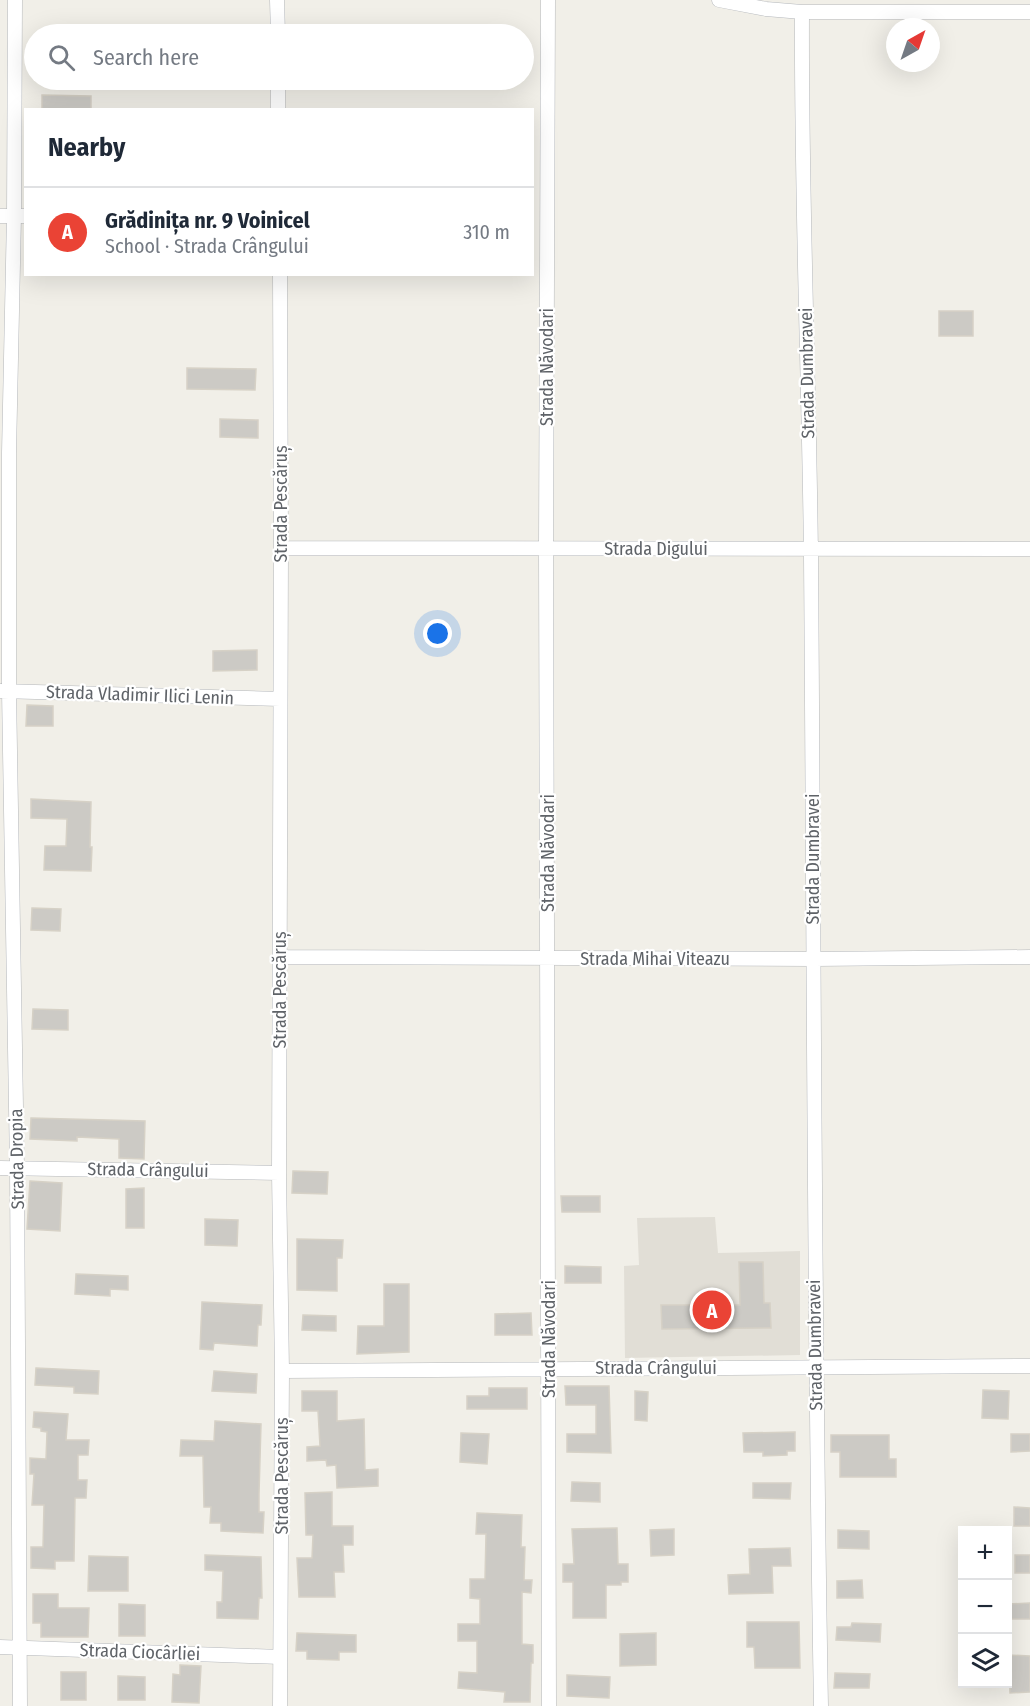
<!DOCTYPE html>
<html lang="en">
<head>
<meta charset="utf-8">
<style>
  :root { --surface:#fff; --page:#f6f6f7; --text:#1f2937; --muted:#747a83; --line:#e0e1e3; --accent:#ea4335 }
  body { margin:0; font-family:"Fira Sans Condensed",sans-serif; background:var(--page); color:var(--text) }
  .controls { position:absolute; right:18px; bottom:18px; display:grid; overflow:hidden; border-radius:0px; box-shadow:0 6px 24px #0002 }
  .controls button { width:54px; height:54px; display:grid; place-items:center; padding:0; border:0; border-bottom:2px solid var(--line); background:var(--surface); color:var(--text); font:30px sans-serif }
  .compass { position:absolute; left:886px; top:18px; width:54px; height:54px; border-radius:50%; background:var(--surface); box-shadow:0 6px 24px #0002; rotate:40deg }
  .you { position:absolute; left:438px; top:634px; width:21px; height:21px; margin:-15px; border:4px solid #fff; border-radius:50%; background:#1a73e8; box-shadow:0 0 0 9px #1a73e833 }
  .badge { display:grid; place-items:center; width:39px; height:39px; border-radius:50%; background:var(--accent); color:#fff; font-size:20px; font-weight:700 }
  .pin { position:absolute; translate:-50% -50%; border:3px solid #fff; box-shadow:0 2px 6px #0006 }
  .list { margin:0; padding:0; list-style:none }
  h2 { display:flex; justify-content:space-between; align-items:center; height:78px; margin:0; padding:0 24px; font-size:26px }
  h2 small { font-size:20px; font-weight:400; color:var(--muted) }
  .list li { display:grid; grid-template-columns:39px 1fr auto; gap:18px; align-items:center; box-sizing:border-box; height:90px; padding:0 24px; border-top:2px solid var(--line) }
  .list b { display:block; font-size:22px; white-space:nowrap }
  .list p { margin:0; font-size:20px; white-space:nowrap; color:var(--muted) }
  .list em { font-size:20px; font-style:normal; color:var(--muted) }
  .icon { flex:none; width:33px; height:33px; fill:none; stroke:currentColor; stroke-width:2; stroke-linecap:round; stroke-linejoin:round }
  .map { position:relative; flex:none; width:1030px; height:1706px; overflow:hidden }
  .search { position:absolute; background:var(--surface); box-shadow:0 6px 24px #0002; left:24px; top:24px; width:510px; height:66px; display:flex; align-items:center; gap:15px; box-sizing:border-box; padding:0 21px; border-radius:33px; color:var(--muted); font-size:22px }
  .panel { position:absolute; background:var(--surface); box-shadow:0 6px 24px #0002; left:24px; top:108px; width:510px; height:168px; border-radius:0px }
  .map>svg:first-child { display:block }
</style>
</head>
<body>
<div class="map">
<svg width="1030" height="1706" viewBox="0 0 1030 1706">
  <rect width="100%" height="100%" fill="#f1efe8"/>
  <path fill="#e1ded6" d="M715 1217 718 1253 800 1251V1355L625 1358 624 1266 639 1265 637 1218Z"/>
  <path fill="#cccac5" stroke="#d6d1c6" stroke-width="1.5" d="M42 95 91 96V110H42Z
    M939 311H973V336H939Z
    M187 368 256 369 255 390 187 389Z
    M220 419 258 420V438L220 437Z
    M257 650V670L213 671V651Z
    M27 705 53 706V726H26Z
    M31 799 91 802 90 847H92L91 871 44 870 45 846H66L67 819 31 818Z
    M32 908 61 909 60 931 31 930Z
    M33 1009 68 1010V1030L32 1029Z
    M31 1118 145 1121 144 1159 119 1158V1139L77 1137V1141L30 1139Z
    M293 1171 328 1172 327 1194 292 1193Z
    M30 1181 62 1183 60 1231 27 1229Z
    M144 1188V1228H126V1189Z
    M561 1196H600V1212H562Z
    M205 1219 238 1220 237 1246 205 1245Z
    M297 1239 343 1240 342 1258H337V1291L297 1290Z
    M739 1262H763L764 1303H770L771 1328 662 1329 661 1305H740Z
    M565 1266 601 1267V1283H565Z
    M76 1274 128 1276V1290L110 1289V1296L75 1294Z
    M384 1284H409V1352L357 1354 358 1326H384Z
    M202 1302 262 1305 261 1325H258L257 1346 214 1343 213 1350 200 1349Z
    M531 1313 532 1335H495V1314Z
    M303 1315 336 1316V1331L302 1330Z
    M36 1368 99 1371 98 1394 74 1393V1387L35 1385Z
    M214 1371 257 1374 256 1393 212 1391Z
    M565 1386H609L611 1453 567 1452V1434H596V1405H566Z
    M489 1388H527V1409H467V1396H489Z
    M983 1390 1009 1391 1008 1419 982 1418Z
    M302 1391H337V1421L364 1419 365 1470 378 1469V1486L337 1488 336 1465 327 1466 326 1460 307 1461V1447L320 1446 318 1411H302Z
    M635 1391 648 1392 647 1421 635 1420Z
    M34 1412 68 1414 66 1440H89L88 1455H78V1480H87L86 1498H75L74 1561H55V1569L31 1568V1547H43L44 1505H32L34 1474H30V1458L46 1459 47 1432 41 1431V1428L33 1427Z
    M215 1421 261 1424 259 1494V1512H264L263 1533 221 1531V1523H210L211 1507H204L203 1456H180L181 1440 214 1441Z
    M795 1432V1451H787V1455L763 1456V1452H744L743 1433Z
    M461 1433 489 1434 487 1464 460 1462Z
    M1011 1434H1030V1451L1011 1452Z
    M831 1435H889V1459H896V1477H840V1452H831Z
    M572 1482 600 1483V1502L571 1501Z
    M753 1483H791L790 1499 753 1498Z
    M332 1492V1526H353V1545H343L344 1572H334L335 1597H299L297 1558H312L313 1535H306L305 1493Z
    M1014 1507 1030 1508V1526H1014Z
    M477 1513 522 1515 521 1547H525L524 1580H532L531 1593 522 1592V1644L533 1645V1663H531L530 1702H504L505 1692 458 1688 459 1672 477 1673V1641H458V1624H480V1599L470 1598V1579H485L486 1534H476Z
    M617 1528 618 1564H628V1582H621V1585H606V1618H573V1582H563V1564H574L572 1529Z
    M674 1529V1555L651 1556 650 1530Z
    M838 1530 869 1531V1549L838 1548Z
    M790 1548 791 1566H772L773 1593 729 1594 728 1575 750 1574 749 1549Z
    M205 1555 261 1557 262 1598H259L258 1619 217 1618V1602H222L223 1571 205 1570Z
    M1015 1555H1030V1573H1015Z
    M89 1556 128 1557V1591H88Z
    M862 1580 863 1598H837V1581Z
    M33 1594H58V1608H89L88 1637H41V1623H33Z
    M1030 1603V1619H1008V1604Z
    M119 1604 145 1605V1636H119Z
    M747 1622H799L800 1668H755L754 1647H747Z
    M852 1623 881 1624 880 1642 836 1640 837 1627H851Z
    M297 1633 356 1635V1652H339V1660L307 1659V1651H296Z
    M656 1633V1665L620 1666V1634Z
    M1008 1655 1030 1656V1692L1010 1693Z
    M180 1665 201 1666 199 1703 172 1702 173 1674 180 1675Z
    M61 1672H86V1700H61Z
    M835 1673 870 1674 869 1688H834Z
    M567 1675 610 1677 609 1698 567 1696Z
    M118 1676 145 1677V1700H118Z"/>
  <g fill="none" stroke-linecap="round" stroke-linejoin="round">
    <defs>
      <path id="minor" d="M15 0 14 216 9 453V691L17 1167 20 1706
        M277 0 278 34
        M548 0 546 548 549 1706
        M719 0 766 9 802 12H1030
        M802 12C801 194 809 375 811 557 814 940 814 1323 821 1706
        M278 80V110
        M0 216H26
        M280 274 281 548 279 1173 282 1371 280 1706
        M281 548 1030 549
        M0 691 280 699
        M280 957 814 959 1030 957
        M0 1168 279 1173
        M282 1371 1030 1366
        M0 1647 280 1657"/>
    </defs>
    <use href="#minor" stroke="#b5b8bc" stroke-width="15"/>
    <use href="#minor" stroke="#fff" stroke-width="14"/>
  </g>
  <g text-anchor="middle" dominant-baseline="central" stroke-width="4.5" stroke-linejoin="round" paint-order="stroke">
    <g font-size="18" fill="#5f6368" stroke="#fff">
      <text transform="translate(547 367) rotate(-90)">Strada Năvodari</text>
      <text transform="translate(807 373) rotate(-91)">Strada Dumbravei</text>
      <text transform="translate(281 504) rotate(-90)">Strada Pescăruș</text>
      <text x="656" y="549">Strada Digului</text>
      <text transform="translate(140 695) rotate(2)">Strada Vladimir Ilici Lenin</text>
      <text transform="translate(548 853) rotate(-90)">Strada Năvodari</text>
      <text transform="translate(813 859) rotate(-90)">Strada Dumbravei</text>
      <text x="655" y="959">Strada Mihai Viteazu</text>
      <text transform="translate(280 990) rotate(-90)">Strada Pescăruș</text>
      <text transform="translate(17 1159) rotate(-91)">Strada Dropia</text>
      <text transform="translate(148 1170) rotate(1)">Strada Crângului</text>
      <text transform="translate(549 1339) rotate(-90)">Strada Năvodari</text>
      <text transform="translate(815 1345) rotate(-91)">Strada Dumbravei</text>
      <text x="656" y="1368">Strada Crângului</text>
      <text transform="translate(282 1476) rotate(-90)">Strada Pescăruș</text>
      <text transform="translate(140 1652) rotate(2)">Strada Ciocârliei</text>
    </g>
  </g>
</svg>
<div class="controls">
<button>+</button>
<button>−</button>
<button><svg class="icon" aria-label="layers" viewBox="0 0 24 24"><path d="M12 4l9 5-9 5-9-5zM3 14l9 5 9-5"/></svg></button>
</div>
<svg class="compass" viewBox="-18 -18 36 36"><path d="M0-13l5 13h-10z" fill="#e53935"/><path d="M0 13l5-13h-10z" fill="#747a83"/></svg>
<div class="you"></div>
<div class="pin badge" style="left:712px;top:1310px">A</div>
<div class="search"><svg class="icon" aria-label="search" viewBox="0 0 24 24"><circle cx="10" cy="10" r="6"/><path d="M15 15l6 6"/></svg>Search here</div>
<section class="panel">
<h2>Nearby<small></small></h2>
<ul class="list">
<li><span class="badge">A</span><div><b>Grădinița nr. 9 Voinicel</b><p>School · Strada Crângului</p></div><em>310 m</em></li>
</ul>
</section>
</div>
</body>
</html>
